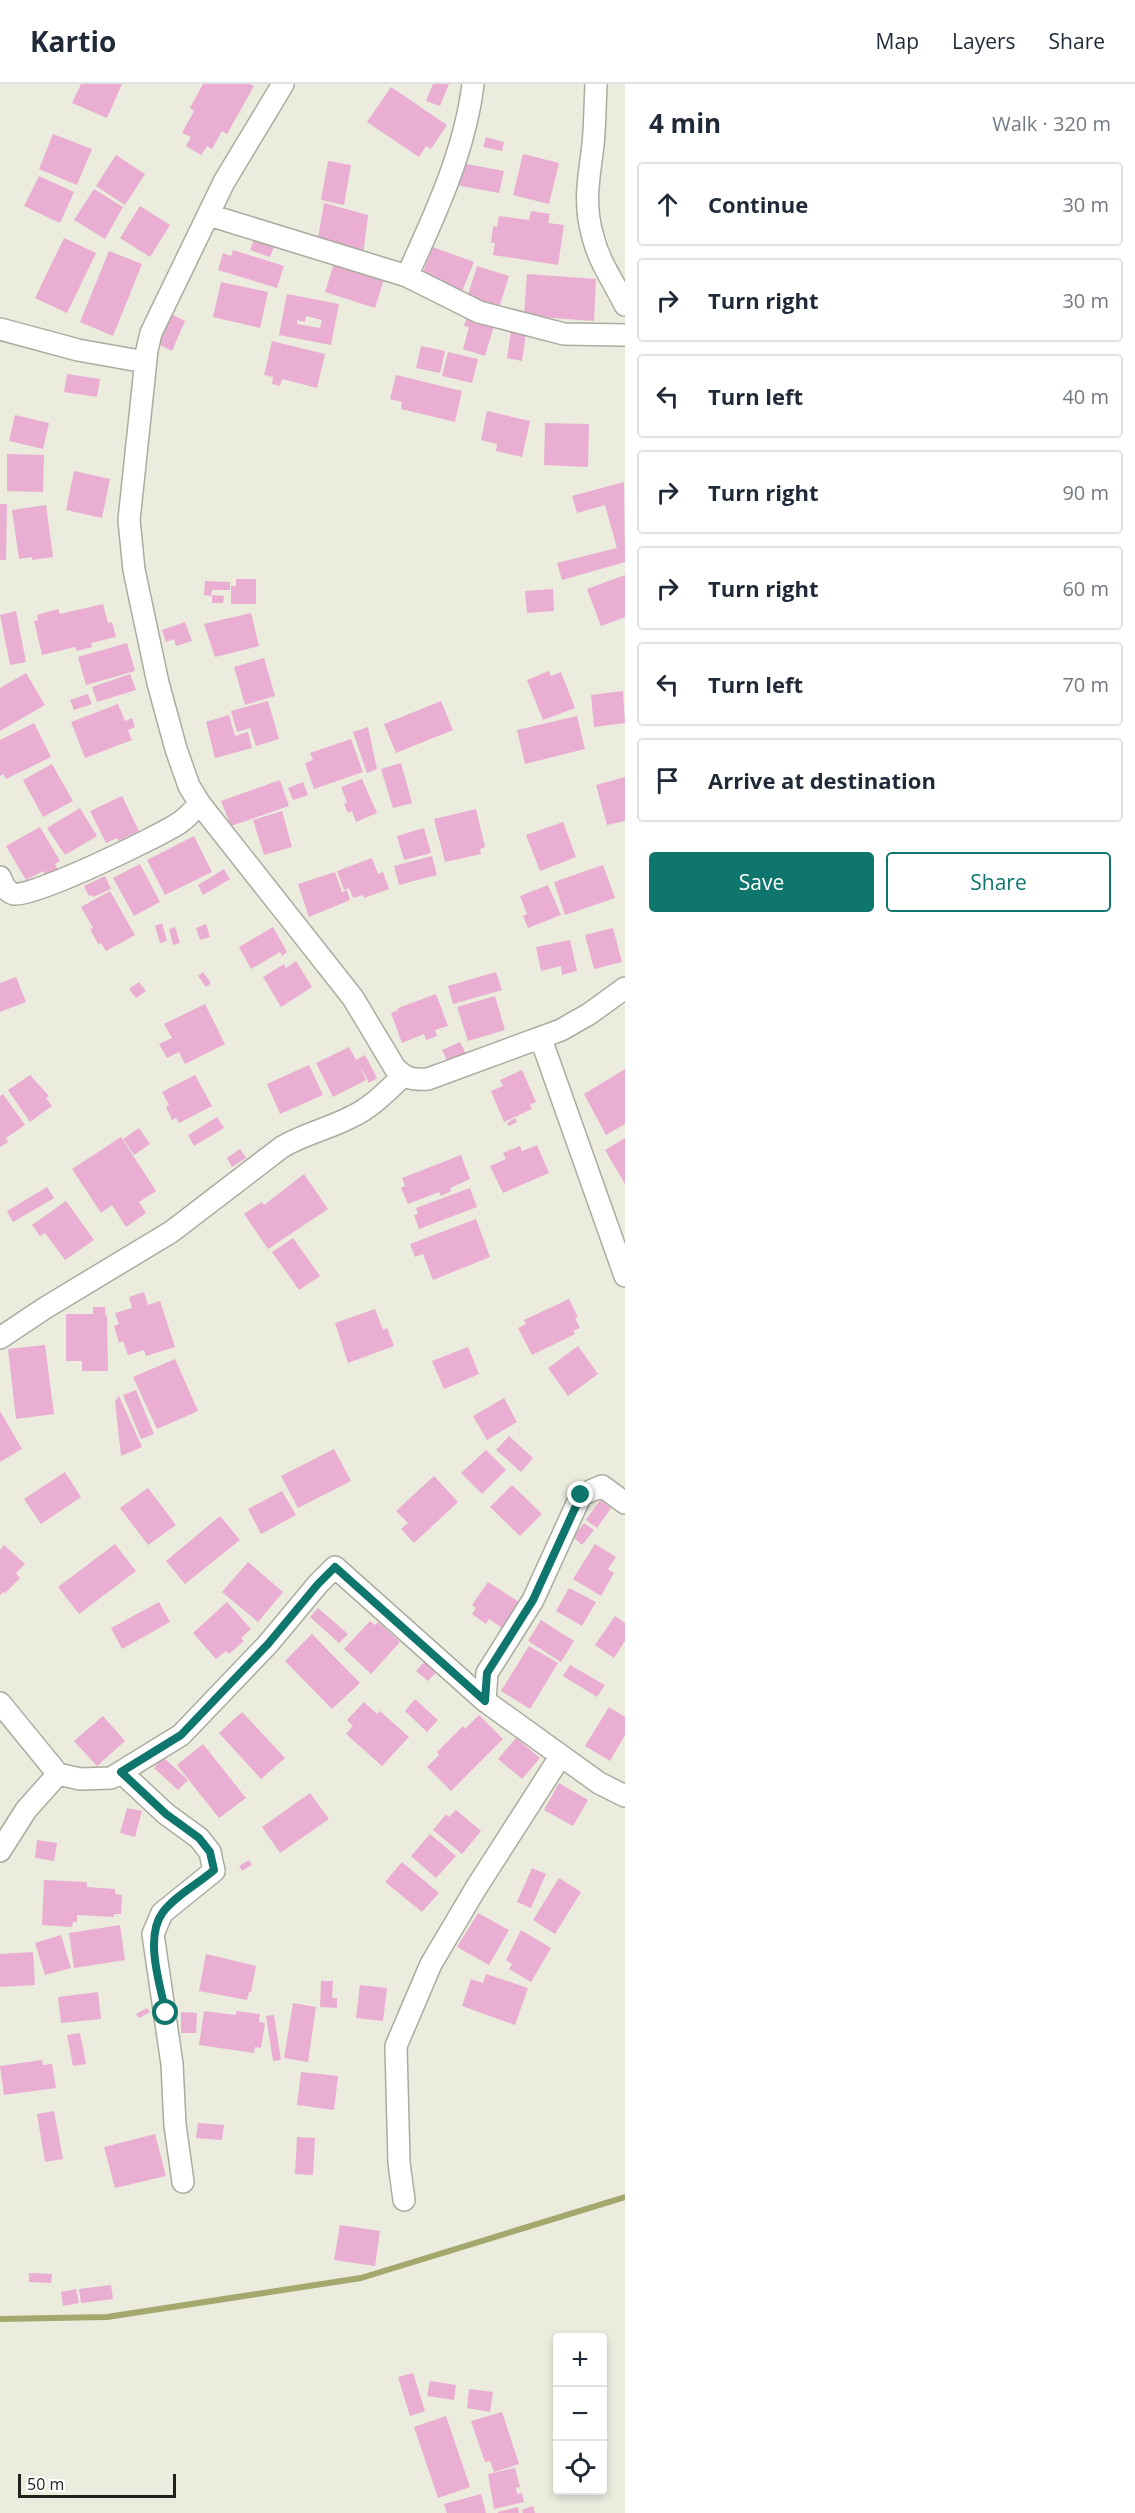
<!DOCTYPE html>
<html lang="en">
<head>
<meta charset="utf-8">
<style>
  :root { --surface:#fff; --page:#f6f6f7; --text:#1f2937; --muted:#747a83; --line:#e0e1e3; --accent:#0f766e }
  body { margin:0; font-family:"Open Sans",sans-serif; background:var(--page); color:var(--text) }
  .controls { position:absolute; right:18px; bottom:18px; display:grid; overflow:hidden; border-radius:6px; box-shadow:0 3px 9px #0003 }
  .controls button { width:54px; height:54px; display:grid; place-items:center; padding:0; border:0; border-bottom:2px solid var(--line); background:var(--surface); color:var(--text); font:30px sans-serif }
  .scale { position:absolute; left:18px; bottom:15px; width:158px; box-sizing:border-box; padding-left:6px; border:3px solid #21211c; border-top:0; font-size:16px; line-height:21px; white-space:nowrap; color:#21211c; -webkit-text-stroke:4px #fff; paint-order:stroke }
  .stop { position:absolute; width:18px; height:18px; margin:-14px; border:4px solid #0f766e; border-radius:50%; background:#fff }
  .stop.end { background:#0f766e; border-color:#fff; box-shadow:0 2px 6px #0008 }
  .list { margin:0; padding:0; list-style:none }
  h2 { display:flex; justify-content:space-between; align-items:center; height:78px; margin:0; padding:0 24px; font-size:26px }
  h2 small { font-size:20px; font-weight:400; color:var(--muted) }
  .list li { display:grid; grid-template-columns:39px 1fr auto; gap:18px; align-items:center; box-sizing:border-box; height:84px; margin:0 12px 12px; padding:0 12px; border:2px solid var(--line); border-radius:6px }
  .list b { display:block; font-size:22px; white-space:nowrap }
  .list em { font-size:20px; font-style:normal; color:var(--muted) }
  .actions { display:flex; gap:12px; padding:18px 24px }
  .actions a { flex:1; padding:14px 0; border:2px solid var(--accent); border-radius:6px; text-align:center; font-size:21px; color:var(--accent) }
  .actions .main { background:var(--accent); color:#fff }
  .icon { flex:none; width:33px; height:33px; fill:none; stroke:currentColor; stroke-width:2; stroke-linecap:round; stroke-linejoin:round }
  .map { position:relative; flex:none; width:625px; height:2429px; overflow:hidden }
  header { display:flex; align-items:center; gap:36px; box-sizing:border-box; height:84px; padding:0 30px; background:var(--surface); border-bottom:2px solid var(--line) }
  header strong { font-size:28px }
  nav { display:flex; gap:33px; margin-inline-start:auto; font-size:21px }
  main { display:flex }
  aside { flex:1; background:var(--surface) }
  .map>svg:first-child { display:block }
</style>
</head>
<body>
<header>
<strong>Kartio</strong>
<nav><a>Map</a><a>Layers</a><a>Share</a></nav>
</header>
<main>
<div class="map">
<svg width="625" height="2429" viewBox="0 0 625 2429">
  <rect width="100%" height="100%" fill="#ebecde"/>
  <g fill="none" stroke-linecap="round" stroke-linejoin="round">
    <path stroke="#a3a86c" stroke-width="6" d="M0 2235 107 2233 361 2194 625 2113"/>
  </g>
  <path fill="#e9aed1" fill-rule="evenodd" d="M81 0H122L107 34 72 19Z
    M203 0H250L254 2 227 50 222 47 212 65 207 62 201 71 186 62 191 53 182 49 194 27 190 24Z
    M433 0H449L440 22 426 17Z
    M391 3 447 41 431 65 426 62 419 73 367 38Z
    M53 50 92 65 77 101 39 85Z
    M486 53 504 58 502 67 483 63Z
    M523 70 559 79 549 120 513 111Z
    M116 71 145 90 125 121 96 102Z
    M328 77 351 81 344 121 321 116Z
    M461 79 504 87 499 109 456 101Z
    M39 92 74 108 60 139 24 122Z
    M94 105 123 123 105 155 74 136Z
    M324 119 368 131 363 171 317 160Z
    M140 122 170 141 150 173 120 154Z
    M531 127 550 130 548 139 564 141 558 181 493 171 495 159H491L493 142 497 143 499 132 529 136Z
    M255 153 275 160 270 173 250 166Z
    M64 154 96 169 67 229 35 214Z
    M433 163 474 178 461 210 420 195Z
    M233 166 284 182 277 204 218 186 223 169 231 172Z
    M109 167 142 180 113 252 80 238Z
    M336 173 386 189 375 224 325 208Z
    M477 182 509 192 498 227 466 217Z
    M527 190 596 195 594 237 524 232Z
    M221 198 268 208 260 244 213 233Z
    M287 210 339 220 331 261 279 251ZM306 232 322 236 320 244 297 240V236L305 238Z
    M469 227 496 235 485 272 463 265 469 243 464 242Z
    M171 230 185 237 172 267 158 260Z
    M512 240 527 243 522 277 507 274Z
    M272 257 325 270 317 304 282 295 280 302 272 300 273 293 264 291Z
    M421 262 445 267 440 289 416 284Z
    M448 268 478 275 472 299 442 292Z
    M67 290 100 295 97 313 64 308Z
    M396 291 462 307 455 338 401 325 402 318 390 315Z
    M487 327 530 337 522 373 496 367 497 360 481 356Z
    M15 331 49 339 43 365 9 357Z
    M545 339 589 340 588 383 544 381Z
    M7 370 44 371 43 408 7 407Z
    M74 387 110 395 102 434 66 426Z
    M624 398 625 478 562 496 557 479 617 464 605 421 577 429 572 412Z
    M0 420H7L6 476H0Z
    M46 421 53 473 32 476V473L19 475 12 426Z
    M625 491V533L601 542 587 505Z
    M236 495H256V520H231V502H236Z
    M205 497 230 498V506H212L211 512 204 511Z
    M553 505 554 527 527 529 525 507Z
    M212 511 224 512 223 519H212Z
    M103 520 108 539 112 538 116 553 91 559 92 563 77 567 75 563 42 571 34 537 38 536 37 531 58 525 60 530Z
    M16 527 26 578 10 581 0 531Z
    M251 529 259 562 215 573 204 540Z
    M185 538 192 557 176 562 174 555 166 558 162 546Z
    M127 559 135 587 86 601 78 573Z
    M264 574 275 612 245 621 234 583Z
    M549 587 551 592 561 588 575 624 543 636 527 596Z
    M26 589 45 621 0 647V604Z
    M130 590 136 606 97 618 92 603Z
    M623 607 625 639 594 643 591 611Z
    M88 610 92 620 74 626 70 616Z
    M268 617 279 655 256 662 250 644 237 648 231 627Z
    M441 617 453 646 396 669 384 640Z
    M118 620 125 637 132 634 135 643 128 646 132 656 85 674 71 638Z
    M229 631 235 652 248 648 252 664 215 674 206 638Z
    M577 632 585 665 525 680 517 646Z
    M34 639 51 673 6 695 3 690 0 692V656Z
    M368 643 377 685 367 689 353 648Z
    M351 655 363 688 314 705 305 679 313 676 310 669Z
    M401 679 412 719 393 724 381 685Z
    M52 680 73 717 43 733 23 696Z
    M625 693V737L607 741 596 701Z
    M362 695 377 729 356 738 352 727 348 729 344 720 347 718 341 703Z
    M280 696 289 722 231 742 221 717Z
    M303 698 308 711 293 716 288 704Z
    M122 712 139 747 118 757 117 754 106 759 90 727Z
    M80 724 97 752 65 771 47 744Z
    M476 725 485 763 480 765 481 770 445 778 434 735Z
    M282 727 292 763 264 771 253 736Z
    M563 738 576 773 540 787 526 751Z
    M40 743 60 777 55 780 58 786 46 793 43 787 26 796 6 762Z
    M424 744 431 769 404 776 397 752Z
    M194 752 212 788 165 811 147 776Z
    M432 772 437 791 399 801 394 782Z
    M372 774 378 790 383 788 389 805 364 814 363 811 353 814 349 804 344 806 337 787Z
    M140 780 160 818 134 832 113 794Z
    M603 781 615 814 565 831 554 798Z
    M224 785 230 795 203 811 198 801Z
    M335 788 342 808 347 806 350 816 309 833 298 800Z
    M105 792 111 805 93 813 92 811 89 812 84 802Z
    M548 801 561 831 528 844 523 832 527 830 520 812Z
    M110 807 135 851 106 867 101 859 98 860 90 845 93 844 81 823Z
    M162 839 167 857 160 859 155 842Z
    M206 840 210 853 200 856 196 844Z
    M175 843 180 859 173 861 169 845Z
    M273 843 287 868 282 872 280 868 251 885 239 863Z
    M613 844 622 878 594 885 585 851Z
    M570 856 577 887 562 891 561 882 541 887 536 863Z
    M296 877 312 903 281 923 263 893 284 880 286 884Z
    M203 888 211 899 206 903 198 892Z
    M496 888 502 906 453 920 448 902Z
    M16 893 26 918 0 928V899Z
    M139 898 146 907 136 914 129 905Z
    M436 910 448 942 435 946 437 952 426 956 424 950 402 959 391 929 398 926V924Z
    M495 912 505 946 468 957 457 923Z
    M205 920 225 960 185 980 179 968 167 974 159 960 172 954 164 940Z
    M460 958 468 974 450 982 442 966Z
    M349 963 356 976 365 971 377 994 369 999 358 978 366 996 333 1013 316 979Z
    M309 981 323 1011 280 1030 267 1000Z
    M625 985V1040L606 1051 584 1010Z
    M522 986 536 1018 530 1021 532 1025 504 1038 491 1007 503 1002 500 996Z
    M30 991 49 1012 46 1014 52 1022 30 1038 8 1006Z
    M195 991 212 1022 179 1039 176 1034 172 1036 166 1023 169 1021 162 1008Z
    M3 1010 25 1041 6 1054 8 1058 0 1063V1012Z
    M217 1033 224 1044 194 1062 188 1051Z
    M515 1034 517 1038 509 1042 507 1039Z
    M139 1044 150 1060 134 1071 123 1055Z
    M121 1053 156 1107 139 1118 146 1129 126 1143 112 1121 101 1129 72 1085Z
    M625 1054V1100L605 1066Z
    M537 1061 549 1089 503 1109 490 1082 506 1075 503 1069 520 1062 522 1067Z
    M240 1065 246 1074 232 1083 227 1074Z
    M461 1071 470 1095 450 1104 451 1107 441 1112 439 1108 408 1120 401 1104 405 1102 402 1094Z
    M304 1090 328 1125 268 1165 244 1130 262 1118 264 1121Z
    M47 1103 54 1114 13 1138 7 1127Z
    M470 1104 477 1123 419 1145 414 1131 418 1130 416 1124Z
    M66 1117 94 1156 65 1176 45 1149 40 1152 32 1141Z
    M476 1135 490 1173 433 1196 423 1170 415 1173 410 1160Z
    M293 1154 320 1192 299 1206 272 1168Z
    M144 1208 148 1221 160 1217 175 1263 146 1272 144 1266 128 1271 123 1257 119 1259 114 1242 119 1240 115 1229 132 1224 129 1213Z
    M569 1215 578 1233 575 1234 580 1244 573 1247 575 1250 532 1271 518 1244 526 1240 524 1236Z
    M93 1223H105V1231L107 1232 108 1287H82V1277H66V1230H93Z
    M375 1225 383 1246 387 1244 394 1262 348 1279 335 1239Z
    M45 1261 54 1330 16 1335 8 1265Z
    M578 1262 598 1290 568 1312 548 1284Z
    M468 1263 479 1290 444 1305 432 1277Z
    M175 1275 198 1327 157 1345 133 1293Z
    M136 1306 154 1350 141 1355 123 1311Z
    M119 1312 142 1363 121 1372 115 1317Z
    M504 1314 517 1338 487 1356 473 1332Z
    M0 1327 22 1365 0 1378Z
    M509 1352 533 1374 521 1388 496 1366Z
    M334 1365 351 1397 298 1424 281 1392Z
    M486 1366 506 1386 482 1410 461 1389Z
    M65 1388 81 1413 41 1440 24 1415Z
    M434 1392 458 1418 414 1459 401 1445 408 1439 396 1427Z
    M512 1401 542 1430 520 1452 490 1423Z
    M148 1404 176 1441 148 1461 120 1424Z
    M282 1407 296 1431 261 1450 248 1425Z
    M600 1416 611 1424 597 1444 586 1436Z
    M220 1432 240 1456 185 1500 166 1477Z
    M584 1439 594 1446 582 1461 573 1453Z
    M115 1460 136 1487 79 1530 58 1503Z
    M595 1460 616 1473 608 1485 614 1489 601 1512 573 1495Z
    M4 1461 25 1480 16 1489 20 1494 5 1509 3 1508 0 1511V1466Z
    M248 1478 283 1508 258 1538 222 1508Z
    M488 1498 519 1518 502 1544 489 1535 486 1540 472 1530 476 1524 472 1521Z
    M569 1504 596 1518 582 1542 556 1527Z
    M159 1518 170 1538 122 1565 111 1544Z
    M227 1518 251 1545 241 1554 244 1557 229 1570 226 1567 216 1575 193 1549Z
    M318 1524 348 1550 339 1559 310 1533Z
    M615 1532 625 1539V1557L614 1574 595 1561Z
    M541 1536 574 1557 561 1578 528 1557Z
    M370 1537 375 1541 378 1538 400 1558 371 1590 344 1565Z
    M312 1550 360 1599 332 1625 285 1577Z
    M529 1562 558 1579 530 1625 501 1607Z
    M428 1574 439 1585 428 1597 416 1587Z
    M570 1581 605 1601 597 1613 563 1592Z
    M415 1615 438 1636 427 1648 405 1627Z
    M364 1618 377 1630 380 1627 409 1653 382 1682 346 1650 353 1642 347 1636Z
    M609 1623 625 1633V1651L610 1677 585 1662Z
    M242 1628 285 1674 261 1695 219 1649Z
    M479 1631 503 1655 451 1707 427 1683 439 1671 437 1668 463 1642 465 1645Z
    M103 1632 125 1657 97 1682 74 1657Z
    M516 1654 540 1674 522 1695 498 1675Z
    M203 1660 246 1714 219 1734 177 1681Z
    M163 1673 188 1696 178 1706 154 1684Z
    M559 1699 588 1716 573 1742 544 1726Z
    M310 1709 329 1735 280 1769 262 1743Z
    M127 1724 142 1727 135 1753 120 1749Z
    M456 1726 481 1747 462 1770 433 1746 446 1730 449 1733Z
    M430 1750 456 1772 436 1794 411 1772Z
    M37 1756 57 1759 54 1777 35 1774Z
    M249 1776 252 1781 242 1787 239 1782Z
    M402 1778 439 1809 422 1828 385 1798Z
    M532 1784 546 1790 531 1824 517 1818Z
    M559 1794 581 1808 555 1850 533 1836Z
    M44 1796 87 1798V1803L115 1805V1810L122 1811 121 1830H114V1833L77 1831V1838H73L72 1843 42 1841Z
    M478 1829 509 1846 489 1881 457 1863Z
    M120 1841 125 1876 74 1884 69 1849Z
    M521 1846 551 1864 531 1898 509 1885 512 1880 506 1876Z
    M61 1851 71 1884 45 1891 35 1859Z
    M33 1868 35 1901 0 1903V1870Z
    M206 1870 256 1882 251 1908H249L247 1916 199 1907Z
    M486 1890 528 1904 515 1941 462 1922 471 1895 483 1899Z
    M321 1897H333L332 1914H337V1924L320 1923Z
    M360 1901 387 1904 383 1937 356 1934Z
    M98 1908 101 1935 61 1939 58 1913Z
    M293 1919 316 1923 308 1978 284 1974Z
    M147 1924 150 1928 139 1934 136 1930Z
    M204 1927 236 1931V1927L260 1930 259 1938 265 1939 261 1964 255 1963 254 1969 199 1961Z
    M181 1928 197 1929 196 1949H181Z
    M274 1931 281 1976 273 1977 266 1932Z
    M80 1949 86 1980 73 1982 67 1951Z
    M42 1976 43 1981 52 1980 56 2004 4 2011 0 1982Z
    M301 1988 338 1992 334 2026 297 2021Z
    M54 2027 63 2075 45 2078 37 2030Z
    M198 2039 224 2041 222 2056 196 2054Z
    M155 2050 166 2092 115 2104 104 2063Z
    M297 2053 315 2054 313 2091 295 2090Z
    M340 2141 380 2147 375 2182 334 2176Z
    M29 2189 52 2190 51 2199 29 2198Z
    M111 2201 113 2215 81 2219 79 2205Z
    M76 2205 79 2219 63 2222 61 2208Z
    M413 2289 425 2327 410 2332 398 2293Z
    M430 2297 456 2301 454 2316 427 2312Z
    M469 2305 493 2308 490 2328 467 2324Z
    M502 2328 519 2380 494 2388 490 2377 485 2378 471 2337Z
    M446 2332 470 2403 438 2414 414 2343Z
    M515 2384 520 2403 516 2404 517 2410 522 2409 524 2418 494 2425 488 2390Z
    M481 2410 486 2429H447L444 2420Z
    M533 2422 535 2429H523L522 2426Z
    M518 2423 519 2429H498V2428Z"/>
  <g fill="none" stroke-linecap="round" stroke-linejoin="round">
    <defs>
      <path id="street" d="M283 0 224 98 151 249 147 266 129 436 134 486 158 599 176 665 189 702 200 720 353 914 395 984C406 995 413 996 428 995L561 946 589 930 625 904
        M596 0C595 20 595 41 593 61 589 94 583 119 593 153 599 178 614 198 625 221
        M209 131 407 192 479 228 564 250 625 251
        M407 192C435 131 465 67 473 0
        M0 245 78 266 145 278
        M0 793C3 800 6 808 14 810 32 814 160 752 179 739 187 734 193 726 200 720
        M541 955 625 1192
        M0 1254 45 1224 171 1148 282 1063C304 1050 328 1045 351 1033 371 1024 387 1007 403 992
        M485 1617 487 1589 533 1516 581 1411 602 1402 625 1419
        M0 1619 58 1690 80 1695 111 1694 181 1651 268 1560 318 1500 335 1483 485 1617 599 1699 625 1712
        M121 1688 166 1730 199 1754 210 1768 214 1787 162 1829 153 1850 172 1980 175 2041 183 2098
        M0 1767 26 1726 58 1690
        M404 2116 399 2079 396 1962 431 1880 476 1804 560 1673"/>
    </defs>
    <use href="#street" stroke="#aaac9f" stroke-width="24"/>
    <use href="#street" stroke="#fff" stroke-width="21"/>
  </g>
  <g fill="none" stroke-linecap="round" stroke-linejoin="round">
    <path stroke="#0f766e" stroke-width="8" d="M166 1929C160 1901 144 1853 163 1828 176 1811 198 1800 214 1786L210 1768 199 1754 166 1730 121 1688 181 1651 268 1560 318 1500 335 1483 485 1617 487 1589 533 1516 581 1411"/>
  </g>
</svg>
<div class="controls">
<button>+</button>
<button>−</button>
<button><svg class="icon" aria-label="locate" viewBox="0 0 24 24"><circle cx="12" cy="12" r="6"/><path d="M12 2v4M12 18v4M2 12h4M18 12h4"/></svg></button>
</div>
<div class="scale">50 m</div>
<div class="stop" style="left:166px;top:1929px"></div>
<div class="stop end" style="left:581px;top:1411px"></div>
</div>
<aside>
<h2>4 min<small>Walk · 320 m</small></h2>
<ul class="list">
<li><svg class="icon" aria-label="ahead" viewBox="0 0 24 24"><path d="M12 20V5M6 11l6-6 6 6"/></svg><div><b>Continue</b></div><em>30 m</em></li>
<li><svg class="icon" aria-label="right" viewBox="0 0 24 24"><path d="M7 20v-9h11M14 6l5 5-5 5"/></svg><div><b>Turn right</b></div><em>30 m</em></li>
<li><svg class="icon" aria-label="left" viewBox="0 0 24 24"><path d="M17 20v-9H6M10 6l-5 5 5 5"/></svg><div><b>Turn left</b></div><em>40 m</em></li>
<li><svg class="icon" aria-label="right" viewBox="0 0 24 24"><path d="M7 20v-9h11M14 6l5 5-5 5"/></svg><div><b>Turn right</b></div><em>90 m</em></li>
<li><svg class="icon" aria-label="right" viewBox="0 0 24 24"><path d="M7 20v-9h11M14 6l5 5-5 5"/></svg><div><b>Turn right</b></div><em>60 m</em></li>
<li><svg class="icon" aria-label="left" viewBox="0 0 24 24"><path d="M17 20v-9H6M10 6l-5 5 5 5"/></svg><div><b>Turn left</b></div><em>70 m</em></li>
<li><svg class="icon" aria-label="arrive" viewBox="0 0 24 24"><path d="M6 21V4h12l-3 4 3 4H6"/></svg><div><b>Arrive at destination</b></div></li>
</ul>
<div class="actions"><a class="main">Save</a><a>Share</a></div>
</aside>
</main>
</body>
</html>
